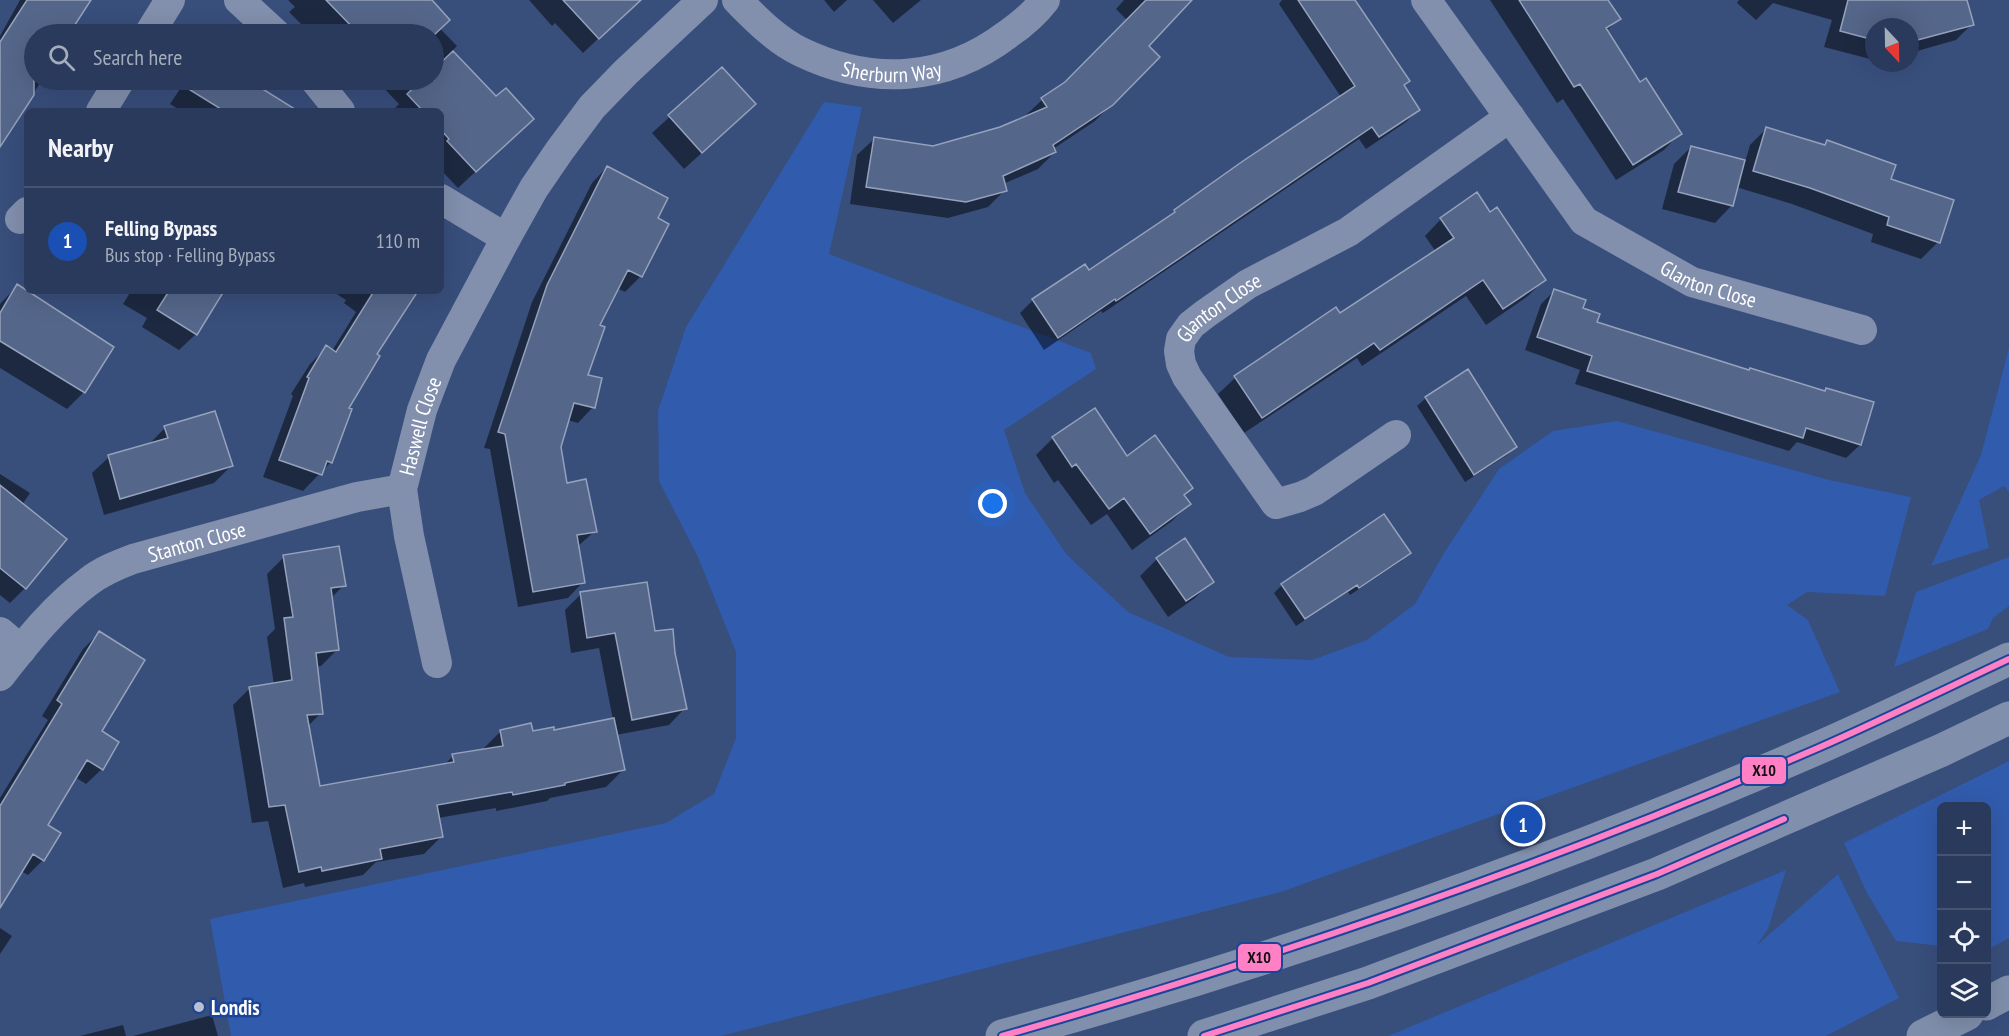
<!DOCTYPE html>
<html lang="en">
<head>
<meta charset="utf-8">
<style>
  :root { --surface:#2a3a5c; --page:#324162; --text:#f1f3f6; --muted:#a5adbb; --line:#465472; --accent:#b9c1d1 }
  body { margin:0; font-family:"PT Sans Narrow",sans-serif; background:var(--page); color:var(--text) }
  .controls { position:absolute; right:18px; bottom:18px; display:grid; overflow:hidden; border-radius:9px; box-shadow:0 6px 24px #0002 }
  .controls button { width:54px; height:54px; display:grid; place-items:center; padding:0; border:0; border-bottom:2px solid var(--line); background:var(--surface); color:var(--text); font:30px sans-serif }
  .compass { position:absolute; left:1865px; top:18px; width:54px; height:54px; border-radius:50%; background:var(--surface); box-shadow:0 6px 24px #0002; rotate:158deg }
  .you { position:absolute; left:993px; top:504px; width:21px; height:21px; margin:-15px; border:4px solid #fff; border-radius:50%; background:#1a73e8; box-shadow:0 0 0 9px #1a73e833 }
  .badge { display:grid; place-items:center; width:39px; height:39px; border-radius:50%; background:var(--accent); color:#fff; font-size:20px; font-weight:700 }
  .pin { position:absolute; translate:-50% -50%; border:3px solid #fff; box-shadow:0 2px 6px #0006 }
  .list { margin:0; padding:0; list-style:none }
  h2 { display:flex; justify-content:space-between; align-items:center; height:78px; margin:0; padding:0 24px; font-size:26px }
  h2 small { font-size:20px; font-weight:400; color:var(--muted) }
  .list li { display:grid; grid-template-columns:39px 1fr auto; gap:18px; align-items:center; box-sizing:border-box; height:108px; padding:0 24px; border-top:2px solid var(--line) }
  .list b { display:block; font-size:22px; white-space:nowrap }
  .list p { margin:0; font-size:20px; white-space:nowrap; color:var(--muted) }
  .list em { font-size:20px; font-style:normal; color:var(--muted) }
  .icon { flex:none; width:33px; height:33px; fill:none; stroke:currentColor; stroke-width:2; stroke-linecap:round; stroke-linejoin:round }
  .map { position:relative; flex:none; width:2009px; height:1036px; overflow:hidden }
  .search { position:absolute; background:var(--surface); box-shadow:0 6px 24px #0002; left:24px; top:24px; width:420px; height:66px; display:flex; align-items:center; gap:15px; box-sizing:border-box; padding:0 21px; border-radius:33px; color:var(--muted); font-size:22px }
  .panel { position:absolute; background:var(--surface); box-shadow:0 6px 24px #0002; left:24px; top:108px; width:420px; height:186px; border-radius:9px }
  .map>svg:first-child { display:block }
</style>
</head>
<body>
<div class="map">
<svg width="2009" height="1036" viewBox="0 0 2009 1036">
  <rect width="100%" height="100%" fill="#384e7b"/>
  <path fill="#315bac" d="M824 102 862 107 829 254 1091 353 1096 369 1004 430 1025 493 1067 555 1128 612 1229 657 1312 660 1367 640 1415 604 1444 553 1499 469 1553 431 1617 421 1829 480 1911 497 1885 596 1807 592 1787 605 1808 620 1840 692 1281 892 721 1036H231L210 919 666 823 714 794 736 738V652L698 557 659 481 658 411 686 327Z
    M2009 348V492L2004 486 1979 500 1989 548 1931 566 1981 455Z
    M2009 557V606L1993 618 1988 629 1894 667 1916 592Z
    M2009 761V938L1987 950 1986 806H1942L1941 946 1896 941 1867 893 1844 843Z
    M1786 870 1768 929 1756 946 1838 874 1899 998 1826 1036H1388Z"/>
  <path fill="#0007" d="M20 0H89L67 34H34V80H42L14 123 0 137V36Z
    M288 0H409L426 14 457 46 451 52 495 99 515 135 458 188 441 170V111H392L399 104 376 80H434V34H326L323 31 320 34H311L289 12 295 7Z
    M529 0H639L583 53 555 23 552 26Z
    M824 0H847L834 12Z
    M873 0H921L893 23Z
    M1124 0H1190L1147 46 1158 57 1095 121 1053 149 1055 152 1038 169 1003 184 1005 190 988 207 948 218 850 204 857 155 874 139 933 147 1001 129 1025 116 1042 100 1066 84 1128 21 1116 9Z
    M1282 0H1346L1408 81 1403 86 1419 109 1406 122 1366 149 1359 139 1103 313 1101 311 1044 350 1020 313 1033 300 1084 266 1089 272 1341 97 1279 4Z
    M1490 0H1606L1619 19 1606 31 1640 84 1680 133 1664 150 1616 180 1563 99 1557 103Z
    M1739 0H1965L1972 24 1956 40 1910 53V27H1874V60L1824 47 1832 20 1773 3 1756 20 1737 3Z
    M722 69 737 121 684 169 652 133Z
    M186 80H245L264 91 251 111H177L178 109 170 104Z
    M1767 128 1823 146 1828 142 1889 180 1938 242 1921 259 1871 242 1873 234 1792 204 1736 187 1731 206 1715 223 1662 209 1674 164 1691 147 1745 162 1750 145Z
    M607 167 656 219 641 276 625 292 617 288 598 326 586 376 593 407 578 423 567 420 559 446 566 484 595 531 577 547 583 582 568 598 518 607 490 449 484 448 532 302 592 183Z
    M1489 214 1544 280 1528 296 1486 325 1466 296 1362 366 1357 358 1244 433 1218 394 1235 378 1336 309 1339 315 1436 252 1425 236 1441 219Z
    M17 286 84 392 67 409 0 368V304Z
    M131 291H222L196 334 179 350 142 327 147 318 123 304Z
    M332 291H416L375 354 347 409 331 462 303 491 263 477 293 396 291 394 310 364 327 347 332 351 356 312 344 303 346 300Z
    M1554 291 1581 309 1595 323 1748 371 1824 392 1826 390 1872 403 1860 445 1846 458 1797 442 1789 451 1575 384 1580 370 1525 350 1541 304Z
    M1426 398 1516 447 1507 455 1465 482 1417 406Z
    M165 428 231 466 214 483 104 515 92 473 109 457 148 445Z
    M1053 438 1126 458 1183 496 1189 504 1172 521 1132 550 1107 514 1091 525 1058 480 1054 483 1036 455Z
    M0 474 30 493 22 505 25 588 10 603 0 595Z
    M1409 553 1401 561 1350 595 1348 592 1296 626 1274 593 1282 585Z
    M284 557 344 585 331 598 338 649 321 666 316 667 321 713 307 727 319 788 444 765 453 756 484 750V748L501 731 553 732 613 720 599 648 571 653 565 610 581 594 654 632 674 653 685 708 669 725 616 735 623 770 606 787 550 798 547 801 496 811V808L438 818 441 837 424 854 376 862 363 875 305 887 304 883 283 888 268 821 252 823 233 705 250 688 274 685 267 637 275 629 267 574Z
    M1157 559 1212 581 1195 598 1168 617 1140 576Z
    M99 633 102 769 86 784 75 777 46 826 43 860 28 875 21 871 0 906V798L48 720 42 716 83 649Z
    M0 928 12 936 0 954Z
    M212 1015 218 1036H133Z
    M123 1025 126 1036H80Z"/>
  <path fill="#54668a" stroke="#96a2bb" stroke-width="1.5" d="M27 0H91L69 34H34V95L0 147V42Z
    M326 0H432L450 20 434 35 359 34Z
    M563 0H641L599 39Z
    M1146 0H1192L1149 46 1160 57 1113 105 1053 145 1056 152 1003 176 1007 191 966 202 866 187 874 137 933 146 1000 127 1047 107 1041 98 1065 82Z
    M1298 0H1355L1410 81 1404 85 1420 110 1379 137 1372 127 1152 277 1116 301 1115 299 1058 338 1032 299 1085 264 1089 270 1175 212 1174 210 1243 161 1355 86Z
    M1519 0H1608L1621 19 1606 28 1640 82 1646 78 1682 134 1633 165 1580 84 1574 87Z
    M1848 0H1967L1974 25 1910 42V27H1874V40L1840 31Z
    M453 51 496 96 506 88 534 119 476 172 447 141 449 139 441 130V111H423L407 94 422 80H434V69Z
    M722 67 756 104 702 153 668 115Z
    M174 80H248L298 111H224Z
    M1766 127 1825 145 1827 140 1896 165 1891 179 1954 200 1940 243 1887 225 1889 217 1810 188 1753 171Z
    M1691 146 1745 160 1733 206 1678 192Z
    M607 166 668 198 658 218 669 224 642 277 628 270 600 325 605 327 588 375 602 378 595 408 574 403 561 447 567 483 586 479 597 532 577 535 585 583 533 592 505 434 498 432 547 285Z
    M1477 192 1490 212 1497 207 1546 280 1503 309 1483 280 1380 350 1374 343 1262 418 1234 376 1336 307 1340 313 1454 238 1440 218Z
    M17 284 114 347 85 393 0 341V313Z
    M1554 289 1586 300 1583 308 1600 314 1597 322 1749 370 1750 368 1825 391 1826 388 1874 402 1861 445 1806 428 1803 438 1587 371 1592 356 1537 337Z
    M169 291H224L197 335 157 310Z
    M374 291H418L377 354 380 356 349 408 352 409 332 463 327 461 322 475 279 460 309 378 307 377 326 345 336 352Z
    M1468 369 1517 447 1474 475 1425 397Z
    M1095 408 1127 456 1155 435 1193 488 1184 495 1191 504 1150 534 1124 498 1109 509 1076 464 1072 467 1052 437Z
    M215 411 233 466 120 499 108 455 168 438 164 426Z
    M0 485 67 539 26 589 0 568Z
    M1384 514 1411 553 1359 588 1357 585 1305 619 1281 584Z
    M1185 538 1214 582 1186 601 1156 558Z
    M339 546 346 586 331 588 339 650 316 653 323 714 307 715 320 786 454 762 452 754 503 746 500 730 531 723 533 731 554 727V730L614 718 625 770 565 783V785L513 795 512 792 437 805 443 837 380 849 382 859 322 871 321 867 299 872 285 805 269 807 249 687 292 680 284 618 293 617 283 555Z
    M647 582 655 631 673 629 675 653 687 709 632 720 615 633 587 638 580 592Z
    M99 631 145 660 102 731 119 742 103 770 87 760 48 825 61 833 44 861 33 854 0 908V806L62 704 57 700Z"/>
  <g fill="none" stroke-linecap="round" stroke-linejoin="round">
    <g stroke="#828fad" stroke-width="30">
      <path d="M239 0 276 34"/>
      <path id="s1" d="M737 0C756 19 776 40 801 52 872 86 945 82 1008 34 1021 25 1035 13 1045 0"/>
      <path id="s2" d="M1426 0 1584 221 1692 282 1862 330"/>
      <path d="M149 34 170 0"/>
      <path d="M315 80 340 111"/>
      <path d="M101 111 120 80"/>
      <path d="M441 199 506 238"/>
      <path d="M20 219 27 212"/>
      <path id="s3" d="M1396 435 1314 491 1300 497 1276 504 1187 377 1181 364 1179 351 1181 339 1191 325 1205 314 1248 284 1348 232 1510 117"/>
      <path d="M0 632 21 650"/>
      <path id="s4" d="M437 663 409 536 402 489 422 410 441 360 506 238 534 188 560 150 592 107 626 72 703 0"/>
      <path id="s5" d="M0 676C26 643 54 607 88 582 102 571 117 565 133 559L357 497 402 489"/>
    </g>
    <path stroke="#7f8fab" stroke-width="33" d="M1986 1004 2009 992
      M1923 1036 1967 1014"/>
    <path stroke="#808fac" stroke-width="33" d="M1002 1036C1281 960 1553 863 1818 748 1882 720 1945 689 2009 659
      M1204 1036 1368 983 1657 874 1942 750 2009 718"/>
    <defs>
      <path id="bus-1" d="M1002 1036C1280 957 1552 863 1818 748 1882 720 1945 689 2009 659
        M1204 1036 1368 983 1657 874 1784 819"/>
    </defs>
    <use href="#bus-1" stroke="#1c4497" stroke-width="10"/>
    <use href="#bus-1" stroke="#ff80c5" stroke-width="6"/>
  </g>
  <circle fill="#b9c1d1" stroke="#1c4497" stroke-width="2" cx="199" cy="1007" r="6"/>
  <g text-anchor="middle" dominant-baseline="central" stroke-width="5" stroke-linejoin="round" paint-order="stroke">
    <g font-size="21" fill="#fff" stroke="#1c4497">
      <text stroke="none"><textPath href="#s1" startOffset="177">Sherburn Way</textPath></text>
      <text stroke="none"><textPath href="#s2" startOffset="412">Glanton Close</textPath></text>
      <text stroke="none"><textPath href="#s3" startOffset="384">Glanton Close</textPath></text>
      <text stroke="none"><textPath href="#s4" startOffset="243">Haswell Close</textPath></text>
      <text stroke="none"><textPath href="#s5" startOffset="246">Stanton Close</textPath></text>
    </g>
    <g font-size="21" font-weight="bold" fill="#fff" stroke="#1c4497" text-anchor="start">
      <text x="211" y="1007">Londis</text>
    </g>
  </g>
  <g stroke="#1c4497" stroke-width="2">
    <rect x="1741" y="756" width="46" height="29" rx="6" fill="#ff80c5"/>
    <rect x="1237" y="943" width="45" height="29" rx="6" fill="#ff80c5"/>
  </g>
  <g font-size="16" text-anchor="middle" font-weight="bold" fill="#111">
    <text x="1764" y="776">X10</text>
    <text x="1259" y="963">X10</text>
  </g>
</svg>
<div class="controls">
<button>+</button>
<button>−</button>
<button><svg class="icon" aria-label="locate" viewBox="0 0 24 24"><circle cx="12" cy="12" r="6"/><path d="M12 2v4M12 18v4M2 12h4M18 12h4"/></svg></button>
<button><svg class="icon" aria-label="layers" viewBox="0 0 24 24"><path d="M12 4l9 5-9 5-9-5zM3 14l9 5 9-5"/></svg></button>
</div>
<svg class="compass" viewBox="-18 -18 36 36"><path d="M0-13l5 13h-10z" fill="#e53935"/><path d="M0 13l5-13h-10z" fill="#a5adbb"/></svg>
<div class="you"></div>
<div class="pin badge" style="left:1523px;top:824px;background:#1a4fb4">1</div>
<div class="search"><svg class="icon" aria-label="search" viewBox="0 0 24 24"><circle cx="10" cy="10" r="6"/><path d="M15 15l6 6"/></svg>Search here</div>
<section class="panel">
<h2>Nearby<small></small></h2>
<ul class="list">
<li><span class="badge" style="background:#1a4fb4">1</span><div><b>Felling Bypass</b><p>Bus stop · Felling Bypass</p></div><em>110 m</em></li>
</ul>
</section>
</div>
</body>
</html>
